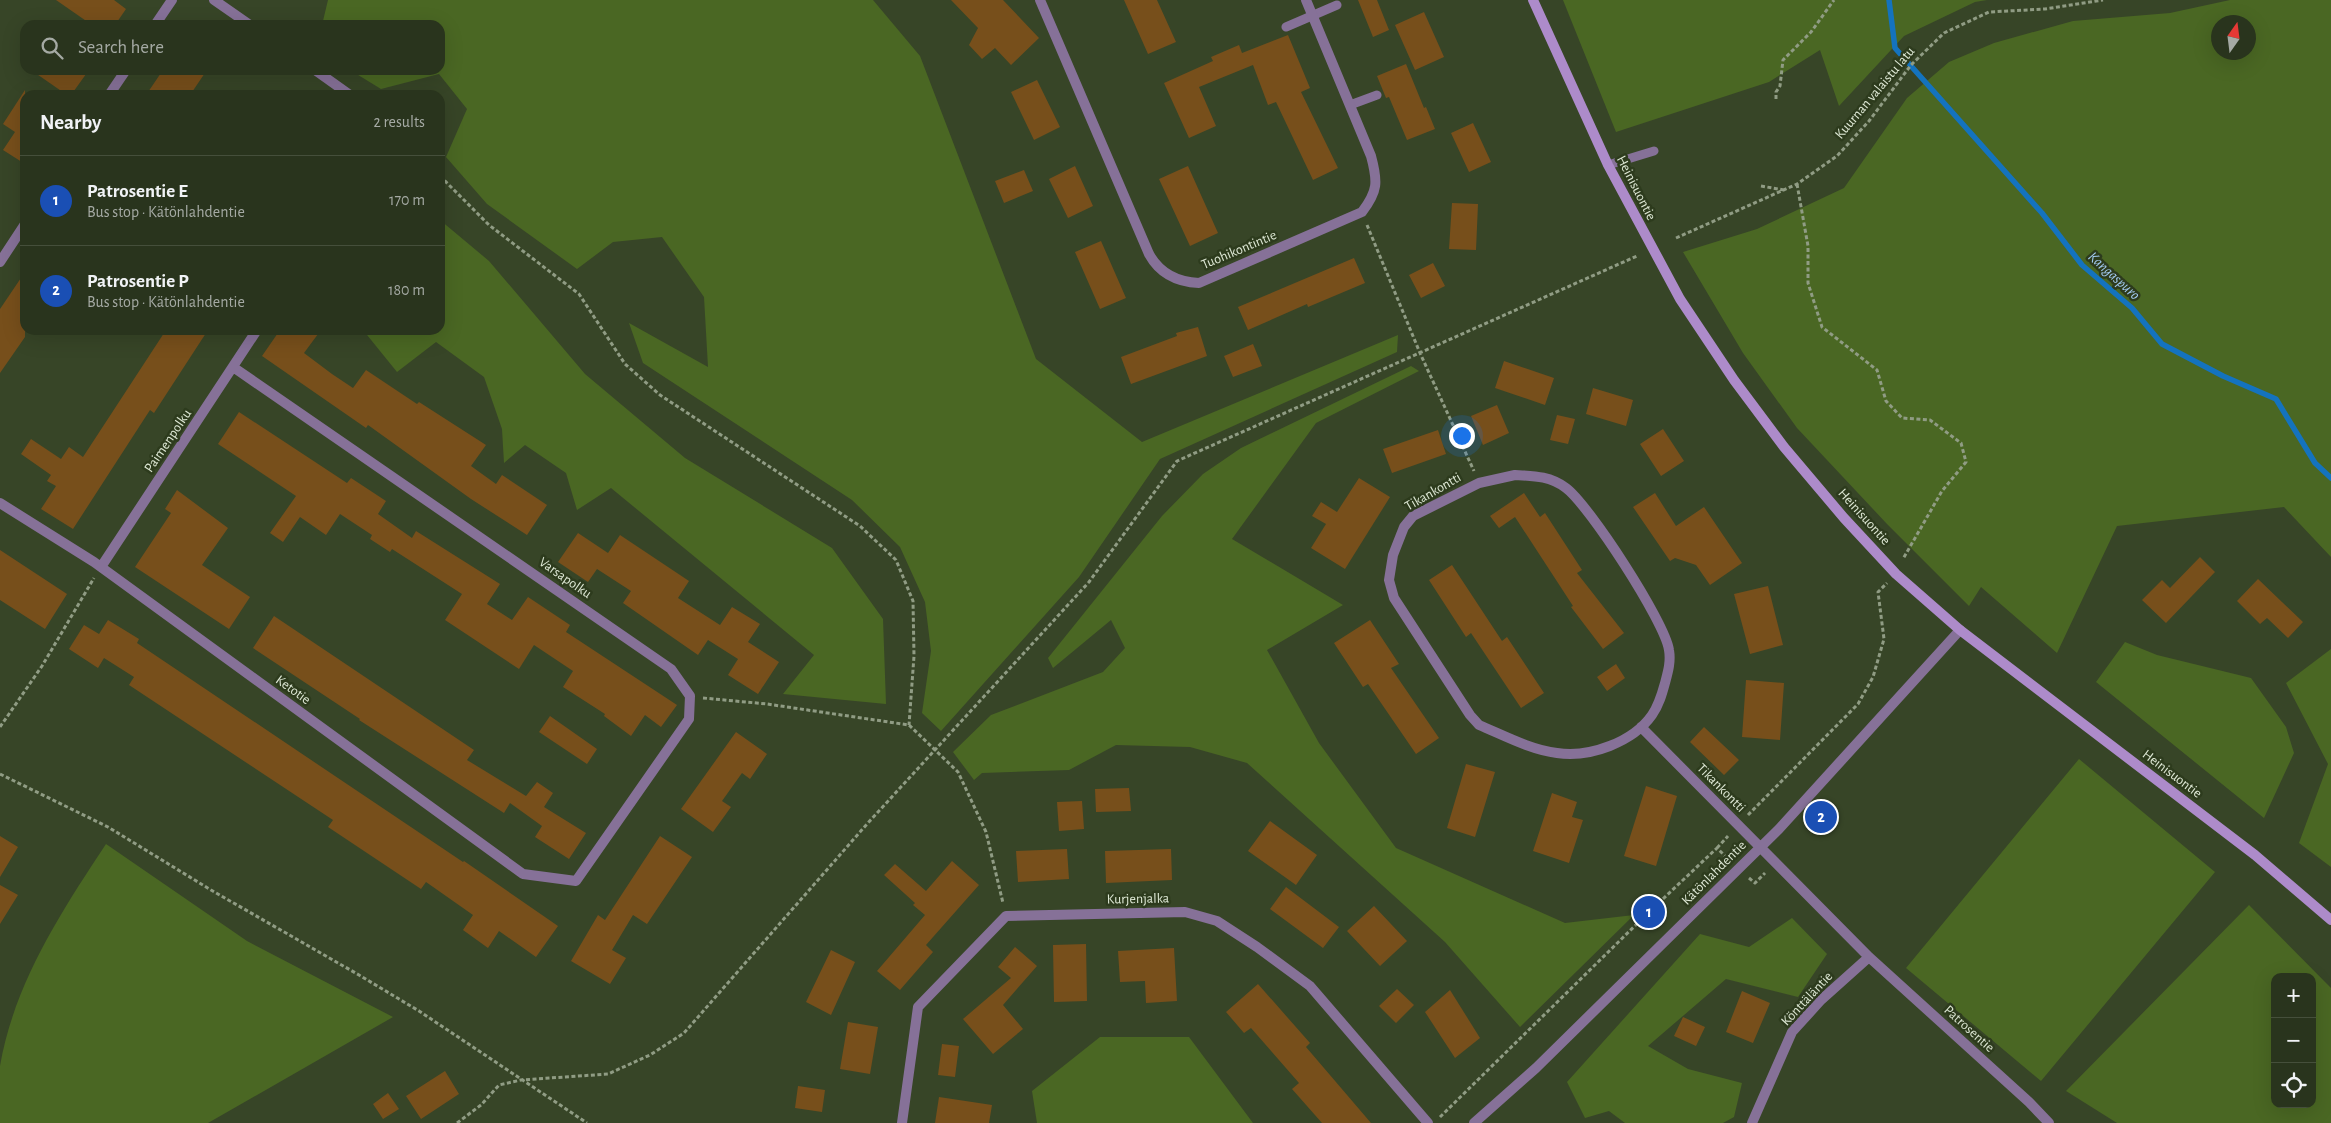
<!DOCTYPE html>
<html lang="en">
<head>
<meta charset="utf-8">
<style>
  :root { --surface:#29341d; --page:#313c26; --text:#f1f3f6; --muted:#a5aaa4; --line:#454f3b; --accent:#d29cfd }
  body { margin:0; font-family:"Alegreya Sans",sans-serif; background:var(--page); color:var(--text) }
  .controls { position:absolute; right:15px; bottom:15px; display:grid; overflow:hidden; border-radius:10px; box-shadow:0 5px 20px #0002 }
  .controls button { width:45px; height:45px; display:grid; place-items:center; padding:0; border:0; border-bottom:1px solid var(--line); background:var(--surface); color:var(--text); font:25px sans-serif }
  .compass { position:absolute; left:2211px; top:15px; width:45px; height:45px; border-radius:50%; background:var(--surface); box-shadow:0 5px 20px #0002; rotate:14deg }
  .you { position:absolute; left:1461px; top:435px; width:18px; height:18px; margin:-12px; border:4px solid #fff; border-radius:50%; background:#1a73e8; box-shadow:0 0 0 8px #1a73e833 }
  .badge { display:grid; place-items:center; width:32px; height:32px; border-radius:50%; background:var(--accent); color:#fff; font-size:16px; font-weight:700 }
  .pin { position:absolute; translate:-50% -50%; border:2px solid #fff; box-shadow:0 1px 5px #0006 }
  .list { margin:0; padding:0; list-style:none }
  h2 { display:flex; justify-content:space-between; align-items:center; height:65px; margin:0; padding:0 20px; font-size:21px }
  h2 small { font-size:16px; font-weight:400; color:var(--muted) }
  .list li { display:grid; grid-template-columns:32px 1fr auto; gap:15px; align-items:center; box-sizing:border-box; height:90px; padding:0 20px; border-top:1px solid var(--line) }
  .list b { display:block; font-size:19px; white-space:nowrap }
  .list p { margin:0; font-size:16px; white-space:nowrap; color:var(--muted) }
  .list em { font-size:16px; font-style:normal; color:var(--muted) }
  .icon { flex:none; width:28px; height:28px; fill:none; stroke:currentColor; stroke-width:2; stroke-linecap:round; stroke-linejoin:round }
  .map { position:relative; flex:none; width:2331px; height:1123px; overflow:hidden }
  .search { position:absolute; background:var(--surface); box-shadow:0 5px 20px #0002; left:20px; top:20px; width:425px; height:55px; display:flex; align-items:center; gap:12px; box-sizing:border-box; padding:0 18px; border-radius:15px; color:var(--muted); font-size:19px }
  .panel { position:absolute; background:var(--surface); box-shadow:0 5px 20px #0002; left:20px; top:90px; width:425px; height:245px; border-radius:15px }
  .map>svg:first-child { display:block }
</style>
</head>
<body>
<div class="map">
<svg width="2331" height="1123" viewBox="0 0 2331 1123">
  <rect width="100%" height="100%" fill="#374527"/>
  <path fill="#4a6723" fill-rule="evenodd" d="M328 0H873L920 56 1036 359 1142 442 1398 335 1397 352 1160 459 1079 577 941 731 922 713 931 651 925 602 900 547 852 500 643 363 629 323 708 367 704 297 662 237 613 242 577 269 487 204 446 157 467 109 439 74 381 89 350 70H440V25H322Z
    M1563 0H1987L1975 2 1904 36 1839 106 1820 50 1769 82 1616 132Z
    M2230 0H2331V557L2284 507 2117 526 2057 653 1981 587 1969 606 1887 524 1797 428 1743 353 1683 252 1757 229 1844 188 1907 98 1949 62 1994 43 2073 21 2170 13ZM2218 22H2248V52H2218Z
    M440 220 489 261 585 374 685 458 832 548 883 619 886 704 783 694 814 655 611 488 577 510 566 473 525 445 504 463 502 429 484 377 436 342 397 372 363 330H440Z
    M1411 366 1419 371 1316 423 1232 539 1343 605 1267 650 1319 743 1396 848 1565 923 1634 915 1520 1027 1445 942 1247 763 1190 747 1116 745 1069 770 982 773 974 780 953 752 991 715 1103 672 1125 648 1111 620 1053 668 1048 658 1162 516 1203 474 1241 448Z
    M2125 642 2157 655 2251 678 2286 727 2294 753 2264 818 2096 682Z
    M2331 649V867L2299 843 2328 764 2286 683Z
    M2079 759 2215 872 2041 1081 1906 968Z
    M106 844 247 941 393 1017 208 1123H0C0 1105 0 1084 0 1066 14 984 61 912 106 844Z
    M2249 905 2331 988V1123H2117L2066 1091ZM2275 977H2312V1104H2275Z
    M1792 918 1827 954 1798 997 1726 979 1648 1046 1688 1069 1742 1083 1734 1117 1723 1123H1625L1609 1111 1585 1118 1567 1082 1700 934 1749 947Z
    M1100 1037H1189L1253 1123H1037L1032 1091Z"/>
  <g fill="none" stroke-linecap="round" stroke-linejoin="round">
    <path stroke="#1473be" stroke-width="5.5" d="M1889 0 1895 48 2042 213 2082 265 2132 308 2162 344 2223 376 2276 399 2315 463 2331 478"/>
  </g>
  <path fill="#774f1b" d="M56 0H114L126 9 115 25H92Z
    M951 0H1003L1039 38 1011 65 995 48 982 59 969 45 978 28Z
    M1124 0H1157L1176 42 1148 54Z
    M1358 0H1377L1389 30 1373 37Z
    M1424 12 1444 57 1415 70 1395 25Z
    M1288 35 1310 88 1301 92 1338 168 1313 180 1276 102 1268 105 1253 65 1199 87 1216 126 1189 138 1164 83 1213 61 1211 57 1239 45 1242 53Z
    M1406 64 1424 108 1426 107 1435 129 1407 140 1389 97 1386 98 1377 76Z
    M31 70H89L71 95H67Z
    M163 70H207L190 95H146Z
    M1037 80 1060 127 1034 140 1011 92Z
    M25 90V164L3 150 15 132 3 124Z
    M1473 123 1491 162 1469 172 1451 133Z
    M1075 166 1093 206 1068 218 1049 179Z
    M1188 166 1218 233 1190 246 1159 179Z
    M1024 170 1033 191 1004 203 995 181Z
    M1452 203 1478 204 1476 250 1449 249Z
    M1101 241 1126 298 1100 309 1075 252Z
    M1354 258 1365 283 1308 307 1307 304 1248 330 1238 307Z
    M1433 263 1445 286 1421 298 1409 275Z
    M25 272V337L0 373V309Z
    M1198 327 1207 356 1131 384 1121 357 1177 336 1176 333Z
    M166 330H208L154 413 150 410 73 529 41 509 56 486 47 481 51 475 21 454 31 439 61 459 69 447 83 457Z
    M280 330H321L304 353 332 374 353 388 366 370 417 404 419 402 486 445 471 466 496 484 502 475 547 505 527 535 471 499 368 425 366 428 262 356Z
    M1253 344 1262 366 1233 377 1224 356Z
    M1504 361 1554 378 1545 405 1495 388Z
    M1593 388 1633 400 1626 426 1586 414Z
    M1497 405 1509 433 1483 445 1471 416Z
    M239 412 347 483 351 478 386 501 378 514 412 538 416 531 500 584 487 604 512 620 528 597 570 625 566 632 677 705 661 727 645 715 631 736 604 716 605 714 563 687 573 671 534 645 519 669 445 620 462 594 392 549 390 552 370 539 372 535 340 514 326 535 300 517 283 542 270 533 296 496 218 444Z
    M1557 415 1575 419 1568 444 1550 440Z
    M1663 429 1684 461 1661 476 1640 444Z
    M1438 430 1446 454 1392 473 1383 449Z
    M1359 478 1390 497 1345 569 1311 548 1326 524 1312 516 1321 502 1337 512Z
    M177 490 228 528 202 565 250 597 229 629 135 567 171 513 165 509Z
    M1524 493 1540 517 1545 513 1582 570 1577 573 1624 633 1603 649 1571 607 1573 606 1515 517 1499 528 1490 516Z
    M1655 493 1676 526 1704 507 1742 563 1710 585 1696 565 1675 558 1670 561 1633 507Z
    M578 533 608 553 620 535 689 581 678 598 720 625 732 607 760 624 748 642 779 662 758 694 728 675 738 659 708 640 698 655 623 603 631 591 597 569 588 582 558 562Z
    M0 550 67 594 45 629 0 600Z
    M2200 557 2215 572 2166 623 2142 600 2162 580 2170 588Z
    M1452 565 1502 641 1507 637 1544 693 1521 708 1471 633 1466 637 1429 580Z
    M2258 579 2303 622 2288 638 2267 618 2260 624 2237 601Z
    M1768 586 1783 645 1750 654 1734 594Z
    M274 616 474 750 467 760 526 796 537 782 553 793 544 807 586 833 569 859 535 837 542 826 510 803 504 813 359 720 360 719 253 648Z
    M108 620 139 639 137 643 463 862 464 861 558 926 536 957 499 931 488 948 463 930 473 915 426 882 421 889 328 827 333 820 129 685 134 677 104 658 98 668 69 649 84 625 99 634Z
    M1370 620 1399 664 1391 668 1439 738 1416 754 1368 684 1363 687 1334 643Z
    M1616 664 1625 678 1607 691 1597 677Z
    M1746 680 1784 683 1780 740 1742 737Z
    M550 716 597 749 587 764 539 732Z
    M1704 727 1739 760 1724 775 1690 742Z
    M736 732 767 754 750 779 742 773 722 801 731 807 713 832 681 809Z
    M1466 764 1495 772 1475 837 1447 828Z
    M1646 786 1677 796 1656 866 1624 856Z
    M1129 788 1131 811 1096 812 1095 789Z
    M1552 793 1577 802 1572 817 1583 820 1569 863 1533 851Z
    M1082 801 1084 829 1059 831 1057 802Z
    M1270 821 1317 855 1296 885 1248 851Z
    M0 836 18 847 0 877Z
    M660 836 692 857 647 924 633 915 612 950 626 958 610 984 571 961 598 915 605 920Z
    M1067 849 1069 879 1018 882 1016 851Z
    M1171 849 1172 880 1106 883 1105 851Z
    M952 861 979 885 926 945 933 952 900 990 877 971 925 915 913 905 915 903 884 875 895 864 926 891Z
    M0 885 18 895 0 924Z
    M1286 887 1339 927 1323 948 1270 909Z
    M1374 906 1407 941 1380 966 1347 931Z
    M1086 944 1087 1001 1054 1002 1053 945Z
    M1015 947 1037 966 1003 1005 1023 1029 993 1054 963 1019 1011 978 998 967Z
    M1174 948 1177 1001 1146 1003 1145 981 1120 982 1118 951Z
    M831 950 855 962 831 1015 806 1002Z
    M1258 984 1310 1043 1306 1047 1371 1123H1322L1292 1089 1299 1083 1251 1028 1244 1033 1226 1012Z
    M1397 989 1414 1005 1396 1023 1379 1006Z
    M1450 990 1480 1038 1455 1058 1425 1012Z
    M1742 991 1770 1003 1753 1043 1726 1032Z
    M1683 1017 1705 1027 1696 1046 1674 1036Z
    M848 1022 878 1027 870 1074 840 1069Z
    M942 1044 959 1046 955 1077 938 1075Z
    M445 1071 459 1094 421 1119 406 1096Z
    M798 1086 825 1090 822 1112 795 1108Z
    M388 1093 399 1109 383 1119 373 1104Z
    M939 1097 992 1105 989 1123H935Z"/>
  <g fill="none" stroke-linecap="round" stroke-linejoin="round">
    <path stroke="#909c84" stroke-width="3" stroke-dasharray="4 2.5" stroke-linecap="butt" d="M1776 99V92L1780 86 1783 60 1811 32 1834 0
      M440 176 489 225 579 294 625 364 660 395 860 526 896 560 913 601 914 656 909 725
      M1797 184 1808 246V283L1822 327 1877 370 1886 401 1902 418 1930 420 1961 443 1966 462 1942 491 1903 559
      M1761 186 1784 190
      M1367 225 1420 353 1474 471
      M1676 238 1797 184 1837 156 1869 121 1911 65 1944 33 1989 12 2045 9 2103 0
      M703 698 767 704 909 725 958 772 986 832 1003 903
      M0 727 42 666 94 578
      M0 774 108 827 211 890 359 975 419 1011 587 1123
      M1748 815 1858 704 1873 677 1884 639 1878 592 1887 583
      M1717 848 1728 836
      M1749 878 1755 883 1765 873
      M1440 1117 1649 912 1717 848 1728 859
      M457 1123 481 1105 499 1085 521 1080 608 1074 650 1055 684 1033 867 824 1089 582 1177 461 1637 256"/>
    <path stroke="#867198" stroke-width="9" d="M1286 27 1337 5
      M1350 105 1377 95
      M1608 165 1654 151"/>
    <path stroke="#867198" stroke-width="10" d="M214 0 250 25
      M1040 0 1149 254C1160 274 1177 282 1199 283L1362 212C1378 191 1378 182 1371 156L1306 0
      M155 25 172 0
      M315 70 350 95
      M109 95 126 70
      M0 262 25 224
      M1515 475C1534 476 1550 476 1566 488 1589 505 1665 622 1669 650 1671 662 1668 672 1665 683 1662 694 1659 705 1652 715 1633 742 1590 758 1557 753 1531 750 1503 735 1479 725L1470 715 1394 598 1389 580 1393 555 1404 527 1413 516 1479 483Z
      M0 503 94 562 523 874 576 881 689 719 690 696 671 669 233 367
      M101 567 257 330
      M1641 727 1869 957 2029 1102 2049 1123
      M902 1123 918 1007 1006 916 1185 912 1217 921 1257 947 1310 986 1428 1123
      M1474 1123 1536 1068 1779 829 1960 630
      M1752 1123 1792 1032 1821 1000 1869 957"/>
    <path stroke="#ad8bca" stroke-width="10" d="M1533 0 1608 165 1680 299 1734 380 1784 447 1844 518 1896 574 1960 630 2255 855 2331 920"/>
  </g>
  <g text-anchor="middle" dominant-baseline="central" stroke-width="5" stroke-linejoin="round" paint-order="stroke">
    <g font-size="14" fill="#dfe9d6" stroke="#2d3b1d">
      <text transform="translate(1875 93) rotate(-50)">Kuurnan valaistu latu</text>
      <text transform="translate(1636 188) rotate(63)">Heinisuontie</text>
      <text transform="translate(1239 250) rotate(-23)">Tuohikontintie</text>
      <text transform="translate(168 441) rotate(-56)">Paimenpolku</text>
      <text transform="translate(1433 492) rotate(-30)">Tikankontti</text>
      <text transform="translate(1864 517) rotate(48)">Heinisuontie</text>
      <text transform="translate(565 578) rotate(35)">Varsapolku</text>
      <text transform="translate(293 690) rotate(36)">Ketotie</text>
      <text transform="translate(2172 774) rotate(37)">Heinisuontie</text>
      <text transform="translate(1721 788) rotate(45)">Tikankontti</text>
      <text transform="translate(1714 873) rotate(-45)">Kätönlahdentie</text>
      <text transform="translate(1138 899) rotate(-1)">Kurjenjalka</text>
      <text transform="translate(1807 999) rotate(-47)">Könttäläntie</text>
      <text transform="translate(1969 1029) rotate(42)">Patrosentie</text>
    </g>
    <g font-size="15" font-style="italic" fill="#a2c9f0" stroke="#2d3b1d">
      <text transform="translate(2114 276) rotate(42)">Kangaspuro</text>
    </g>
  </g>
</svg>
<div class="controls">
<button>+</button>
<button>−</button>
<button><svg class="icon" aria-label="locate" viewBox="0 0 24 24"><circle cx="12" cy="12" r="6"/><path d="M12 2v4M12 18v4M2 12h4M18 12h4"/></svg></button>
</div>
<svg class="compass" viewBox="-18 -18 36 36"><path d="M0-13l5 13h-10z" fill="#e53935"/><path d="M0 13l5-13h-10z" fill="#a5aaa4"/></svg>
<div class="you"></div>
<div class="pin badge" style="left:1649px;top:912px;background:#1a4fb4">1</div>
<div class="pin badge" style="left:1821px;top:817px;background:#1a4fb4">2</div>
<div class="search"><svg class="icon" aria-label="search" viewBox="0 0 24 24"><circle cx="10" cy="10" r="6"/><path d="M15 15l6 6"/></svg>Search here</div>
<section class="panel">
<h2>Nearby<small>2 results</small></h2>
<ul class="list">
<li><span class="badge" style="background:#1a4fb4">1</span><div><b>Patrosentie E</b><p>Bus stop · Kätönlahdentie</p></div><em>170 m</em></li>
<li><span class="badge" style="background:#1a4fb4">2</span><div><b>Patrosentie P</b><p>Bus stop · Kätönlahdentie</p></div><em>180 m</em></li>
</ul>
</section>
</div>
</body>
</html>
